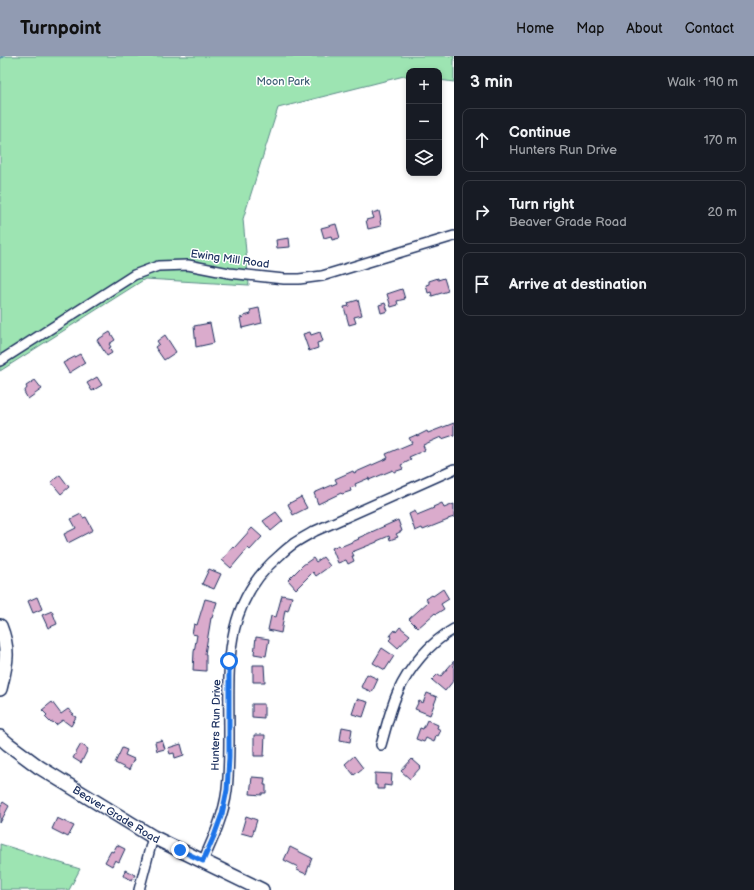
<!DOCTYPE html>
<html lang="en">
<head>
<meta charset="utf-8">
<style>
  :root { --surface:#171b24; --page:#20242c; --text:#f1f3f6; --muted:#9ea1a6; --line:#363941; --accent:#919bb2 }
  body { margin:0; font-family:"Balsamiq Sans",sans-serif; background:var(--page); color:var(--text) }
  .controls { position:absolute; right:12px; top:12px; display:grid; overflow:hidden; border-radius:8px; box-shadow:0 2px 6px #0003 }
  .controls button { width:36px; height:36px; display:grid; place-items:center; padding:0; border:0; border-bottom:1px solid var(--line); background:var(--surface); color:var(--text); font:20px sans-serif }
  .stop { position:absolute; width:12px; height:12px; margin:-9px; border:3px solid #1a73e8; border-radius:50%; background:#fff }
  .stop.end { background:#1a73e8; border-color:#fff; box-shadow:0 1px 4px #0008 }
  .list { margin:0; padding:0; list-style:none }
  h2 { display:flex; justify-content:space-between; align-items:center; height:52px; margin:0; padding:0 16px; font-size:17px }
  h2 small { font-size:13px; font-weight:400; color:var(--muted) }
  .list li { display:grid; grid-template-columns:26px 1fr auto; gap:12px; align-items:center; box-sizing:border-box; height:64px; margin:0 8px 8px; padding:0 8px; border:1px solid var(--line); border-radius:8px }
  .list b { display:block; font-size:15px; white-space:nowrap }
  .list p { margin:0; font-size:13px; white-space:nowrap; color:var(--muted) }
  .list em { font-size:13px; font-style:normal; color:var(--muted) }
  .icon { flex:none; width:22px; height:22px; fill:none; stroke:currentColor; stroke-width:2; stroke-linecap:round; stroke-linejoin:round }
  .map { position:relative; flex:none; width:454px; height:834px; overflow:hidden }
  header { display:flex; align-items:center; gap:24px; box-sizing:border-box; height:56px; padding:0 20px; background:var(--accent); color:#111 }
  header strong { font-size:19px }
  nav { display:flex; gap:22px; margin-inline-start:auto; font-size:14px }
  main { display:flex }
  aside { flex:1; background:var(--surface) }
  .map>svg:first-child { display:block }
</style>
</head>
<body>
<header>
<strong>Turnpoint</strong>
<nav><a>Home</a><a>Map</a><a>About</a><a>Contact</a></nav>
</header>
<main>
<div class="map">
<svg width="454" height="834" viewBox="0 0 454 834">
  <rect width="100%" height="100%" fill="#fff"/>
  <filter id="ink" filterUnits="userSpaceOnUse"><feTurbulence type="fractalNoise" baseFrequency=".025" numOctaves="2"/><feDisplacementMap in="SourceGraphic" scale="8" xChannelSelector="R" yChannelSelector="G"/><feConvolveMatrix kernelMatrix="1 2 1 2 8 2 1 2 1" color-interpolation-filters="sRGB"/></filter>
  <g filter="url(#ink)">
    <path fill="#9de4b2" stroke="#5c8a88" d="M0 0H454V26L439 24V15H409V20H404L278 52 243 163 249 229 145 223 0 315Z
      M0 788 80 813 69 834H0Z"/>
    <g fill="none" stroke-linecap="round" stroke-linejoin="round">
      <path stroke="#5c92b0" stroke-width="2.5" d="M0 2 4 0"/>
    </g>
    <path fill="#daabcc" stroke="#1b2f5e" d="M379 155 381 164 380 165 381 170 368 173 366 164 374 162 372 157Z
      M336 168 340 182 332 184 331 180 324 182 321 172Z
      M289 182 290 191 277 192 276 184Z
      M438 222V224L444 222 448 235 432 240 431 236 428 237 426 229 429 228V225Z
      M402 233 405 243 397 245 398 249 391 251 387 238Z
      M358 244 362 259 354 261 356 267 349 269 344 251 349 250 348 247Z
      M385 247 388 255 381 257 379 249Z
      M259 252 262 267 242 272 240 262 244 261V260L251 258 250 254Z
      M210 267 214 287 196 291 194 270Z
      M110 276 115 284 109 288 111 291 109 292 112 297 107 300 97 284Z
      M310 276 311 279 320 276 323 285 317 287 318 292 309 295 303 278Z
      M165 279 176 296 164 304 155 291 159 288 157 285Z
      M80 298 85 307 69 317 63 307Z
      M97 321 102 329 92 335 87 327Z
      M35 324 42 333 28 343 24 336 27 332 26 330Z
      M454 367V379L442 383 441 381 423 389 425 394 409 401 411 404 401 409 403 413 394 416 393 414 369 424V422L355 428 356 430 350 432 351 435 342 438 341 437 318 448 314 437 337 427 335 423 353 415 354 417 388 402 386 398 412 387 409 382 416 379 417 380 427 375 428 377Z
      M60 419 69 431 61 438 51 426Z
      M301 441 307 452 293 459 288 448Z
      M442 447 444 452 454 448V461L448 463V464L423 474 422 472 415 475 409 458 415 455 417 459 434 452 433 451Z
      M276 456 283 465 271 475 263 465Z
      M81 458 83 462 86 461 93 474 68 487 64 478 76 472 71 463Z
      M398 464 402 475 396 478 398 481 390 484 389 480 377 485V486L352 496 354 500H352L354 505 348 508 346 504 338 507 332 492 339 489 340 491 359 483 358 482Z
      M252 472 262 481 250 494 248 492 231 512 222 504 233 491 234 492Z
      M323 501 330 510 316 520 313 516 296 533 288 524 303 509 313 502 316 506Z
      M209 513 221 518 214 533 202 528Z
      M443 533 449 543 441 548 444 553 436 558 435 557 418 572 409 563 428 546 426 543 432 539 433 540Z
      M282 539 292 541 288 555 285 554 281 577 268 574 271 560 276 561Z
      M37 541 42 553 33 557 28 545Z
      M205 543 217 546 212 562H211L205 598H206V615L193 614 194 596 197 579 192 578 194 568 197 569Z
      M52 555 57 568 48 572 42 559Z
      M400 571 410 579 398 592 389 584 391 582 390 580 395 574 396 576Z
      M256 581 269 583 266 600 254 598Z
      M382 592 394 600 385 614 373 607Z
      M454 605V624L445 635 432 624 438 618 441 620Z
      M253 609H264L265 626H253Z
      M367 618 378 623 372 636 361 631Z
      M427 637 437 641 430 659 415 653 419 645 423 647Z
      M357 643 368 646 363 661 352 658Z
      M52 646 61 658 68 653 74 658 72 659 76 661 71 670 63 664 56 669 53 666 51 667 45 661 47 659 42 654Z
      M252 648H264V662L252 661Z
      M427 664 438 669 437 672 441 674 438 680 436 679 434 686 426 682 424 686 416 683 420 672 423 673Z
      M342 671 352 673 350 686 340 684Z
      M254 679H265L264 700H254Z
      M162 684 165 693 157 695 155 686Z
      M81 688 88 693 81 707 73 702Z
      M181 688 184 699 175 702 174 697 170 698 168 692Z
      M122 692 127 694 125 699 134 703 129 714 115 707Z
      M354 700 363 712 354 719 345 708Z
      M412 703 421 711 410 723 401 715Z
      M375 717 392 718 391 730 384 729V733H377V729H375Z
      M252 721 265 722 264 729H266V737H262V739L250 738Z
      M3 746 9 750 0 767V751Z
      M246 760 257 764 252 780 241 777Z
      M57 762 74 770 68 781 52 773Z
      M117 789 125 793 119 806 115 804 112 810 105 806 111 795 113 796Z
      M290 791 312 802 306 818 297 814 298 811 284 804Z
      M125 814 135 819 132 824 123 820Z"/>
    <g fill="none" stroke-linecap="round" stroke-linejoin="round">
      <defs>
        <path id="minor" d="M0 305 134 219 158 210 188 209 229 217 284 223H299L322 220 454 180
          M381 689C386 672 390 654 397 638 408 613 430 586 454 573
          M203 805C213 783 224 759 227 734 229 716 229 697 229 679 229 610 222 548 280 499 284 495 289 491 293 488 300 483 308 479 315 475L454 413
          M139 834 153 781"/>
        <g id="secondary">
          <path d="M0 570C10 595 6 608 0 633"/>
          <path id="s1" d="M0 681 8 688 39 711 153 781 262 834"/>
        </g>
      </defs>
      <use href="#minor" stroke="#1b2f5e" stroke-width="12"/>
      <use href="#secondary" stroke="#1b2f5e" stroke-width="16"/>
      <use href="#minor" stroke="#fff" stroke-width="9"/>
      <use href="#secondary" stroke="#fff" stroke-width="13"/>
    </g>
  </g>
  <g fill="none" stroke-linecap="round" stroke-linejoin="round" filter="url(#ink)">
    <path stroke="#1a73e8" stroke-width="5" d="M180 794 203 805 214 780 222 758 227 734 229 702V605"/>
  </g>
  <g text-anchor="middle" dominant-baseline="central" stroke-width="3" stroke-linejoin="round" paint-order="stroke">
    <g font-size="11" fill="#3c5c73" stroke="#fff">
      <text x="283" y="25">Moon Park</text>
    </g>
    <g font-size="11" fill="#1b2f5e" stroke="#fff">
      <text transform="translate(230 203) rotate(8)">Ewing Mill Road</text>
      <text transform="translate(216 669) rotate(-89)">Hunters Run Drive</text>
      <text stroke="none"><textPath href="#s1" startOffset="140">Beaver Grade Road</textPath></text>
    </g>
  </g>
</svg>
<div class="controls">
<button>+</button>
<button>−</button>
<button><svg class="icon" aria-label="layers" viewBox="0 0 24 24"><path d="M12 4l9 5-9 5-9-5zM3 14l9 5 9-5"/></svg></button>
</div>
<div class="stop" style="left:229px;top:605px"></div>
<div class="stop end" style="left:180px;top:794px"></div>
</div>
<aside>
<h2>3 min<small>Walk · 190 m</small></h2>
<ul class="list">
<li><svg class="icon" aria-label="ahead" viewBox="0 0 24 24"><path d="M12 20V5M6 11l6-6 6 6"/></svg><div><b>Continue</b><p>Hunters Run Drive</p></div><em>170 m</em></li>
<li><svg class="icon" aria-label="right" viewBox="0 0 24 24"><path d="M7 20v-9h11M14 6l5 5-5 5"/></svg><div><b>Turn right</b><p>Beaver Grade Road</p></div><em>20 m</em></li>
<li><svg class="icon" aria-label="arrive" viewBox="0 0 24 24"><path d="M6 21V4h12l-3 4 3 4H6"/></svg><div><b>Arrive at destination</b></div></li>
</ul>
</aside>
</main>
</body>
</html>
